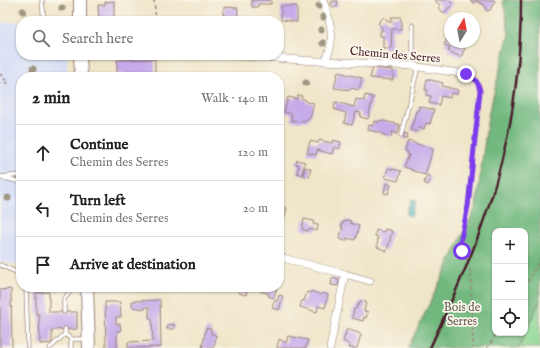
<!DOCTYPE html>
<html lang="en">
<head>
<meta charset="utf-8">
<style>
  :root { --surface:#fff; --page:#f2f2f2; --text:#222; --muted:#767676; --line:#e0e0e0 }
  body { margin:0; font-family:"IM FELL English",serif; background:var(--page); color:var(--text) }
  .controls { position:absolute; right:12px; bottom:12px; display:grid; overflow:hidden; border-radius:8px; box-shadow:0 1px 3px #0004 }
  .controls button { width:36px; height:36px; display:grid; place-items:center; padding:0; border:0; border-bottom:1px solid var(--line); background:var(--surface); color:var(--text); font:20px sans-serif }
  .compass { position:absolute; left:444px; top:12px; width:36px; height:36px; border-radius:50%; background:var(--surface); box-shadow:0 1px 3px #0004; rotate:10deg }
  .stop { position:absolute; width:12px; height:12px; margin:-9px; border:3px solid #7c3aed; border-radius:50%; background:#fff }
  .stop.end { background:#7c3aed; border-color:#fff; box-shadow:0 1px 4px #0008 }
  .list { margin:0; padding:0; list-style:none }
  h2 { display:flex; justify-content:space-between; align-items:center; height:52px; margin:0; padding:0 16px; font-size:17px }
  h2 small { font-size:13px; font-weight:400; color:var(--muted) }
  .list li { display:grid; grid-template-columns:26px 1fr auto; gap:12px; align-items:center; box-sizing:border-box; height:56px; padding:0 16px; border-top:1px solid var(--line) }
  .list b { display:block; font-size:15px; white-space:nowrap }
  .list p { margin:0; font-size:13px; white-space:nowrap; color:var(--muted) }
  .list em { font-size:13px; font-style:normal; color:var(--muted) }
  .icon { flex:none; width:22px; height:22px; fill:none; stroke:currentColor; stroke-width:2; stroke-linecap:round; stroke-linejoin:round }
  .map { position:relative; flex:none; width:540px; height:348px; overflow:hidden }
  .search { position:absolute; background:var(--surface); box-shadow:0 1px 3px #0004; left:16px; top:16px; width:268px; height:44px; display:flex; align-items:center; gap:10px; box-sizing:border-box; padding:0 14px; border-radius:16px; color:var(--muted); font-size:15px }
  .panel { position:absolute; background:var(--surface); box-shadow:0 1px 3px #0004; left:16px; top:72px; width:268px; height:220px; border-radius:16px }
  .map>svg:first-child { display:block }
</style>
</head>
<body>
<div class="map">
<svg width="540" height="348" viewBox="0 0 540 348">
  <rect width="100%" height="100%" fill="#fbf7ec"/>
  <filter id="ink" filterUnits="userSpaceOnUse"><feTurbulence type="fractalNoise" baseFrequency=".025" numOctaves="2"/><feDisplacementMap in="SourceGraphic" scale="8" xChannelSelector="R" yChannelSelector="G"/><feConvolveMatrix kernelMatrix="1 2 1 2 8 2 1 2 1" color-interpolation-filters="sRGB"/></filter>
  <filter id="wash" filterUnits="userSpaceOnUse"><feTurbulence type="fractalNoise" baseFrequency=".012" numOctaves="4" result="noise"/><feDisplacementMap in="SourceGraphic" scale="16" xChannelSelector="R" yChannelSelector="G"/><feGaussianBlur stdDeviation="0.9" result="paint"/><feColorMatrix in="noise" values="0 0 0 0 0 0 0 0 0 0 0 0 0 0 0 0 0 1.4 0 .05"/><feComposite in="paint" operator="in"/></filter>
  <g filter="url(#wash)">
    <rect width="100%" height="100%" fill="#efe5c8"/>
    <path fill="#d0daf9" d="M20 22 21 55H67V77H21V266L0 261V23Z"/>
    <path fill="#8cd794" stroke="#6b7b60" d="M540 300V348H519Z"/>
    <path fill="#71b87e" stroke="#5e6c54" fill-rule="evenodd" d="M503 0H540V300L519 348H408L476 207 488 116 509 34ZM495 231H525V333H495Z"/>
    <path fill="#46b5bd" stroke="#486a74" d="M411 199 416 201 411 216 406 214Z"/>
    <g id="blocks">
      <path fill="#c5abe9" d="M252 0H271V4H258V7H252Z
        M434 0H448L453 4 444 13 438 8 441 6Z
        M470 0H494L495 1 490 10 487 11 484 5 476 1 474 3Z
        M114 1V21H99L98 5H105V2Z
        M332 1H338L337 7H333L331 5Z
        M281 6H297V22L281 20Z
        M224 7 238 8 237 21H223Z
        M202 16 203 21H181V17Z
        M384 17 389 22H392L391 17H401V29H392L391 48H383V36H380V31H382V28L378 23Z
        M449 34 450 35V42H462L461 46 465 48 461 57 448 51 450 47 444 45Z
        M155 59V77H124V74H117V60Z
        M373 68 393 70V80L370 78Z
        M338 72 362 78 359 90 351 88 350 90 334 88Z
        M427 79 443 83 442 86 458 90 457 94 451 93 450 98 441 96 439 105 429 103 431 96 426 95 428 90H425Z
        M298 95 302 96 301 98 306 100V102L314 103 310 118H308L307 121 302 120 301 122 291 120 292 114 284 112 288 97 297 99Z
        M365 95 373 97 368 119 360 117 361 113 356 112 352 125 344 123 346 113 334 109 335 102 354 107 356 99 364 101Z
        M419 106 434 110 430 124 426 123 424 129 419 128 418 132 411 130 416 111H418Z
        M380 120 400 125 397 134 392 132 391 137 381 134V133L368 130 369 125 373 126 374 121 379 122Z
        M405 133 408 134 407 139H403Z
        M319 140 332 143 333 140 341 142 339 149 334 147 332 154 317 150 316 155 307 153 310 141 318 143Z
        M408 141 433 149 425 175 411 170V169L404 167 409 155 407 154 408 152 405 151Z
        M297 160 305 162 302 175 297 173 299 165 296 164Z
        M305 167 311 169 309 177 303 175Z
        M388 168 401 171 398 181 385 178Z
        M427 175 431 177 428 185 424 183Z
        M386 183 391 185 388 194 384 193Z
        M279 206 287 208 284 219 279 218Z
        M304 219 314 221 313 224 318 225 317 231 309 229 308 231 302 229Z
        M347 220 351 221 350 223 359 226 355 240 347 238 346 241 339 239 343 227H341L342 223Z
        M385 229 392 231 387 251 377 247 378 237 375 236 376 230 384 232Z
        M332 278 339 280 338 286 331 285Z
        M240 287 248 288 246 295 239 293Z
        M261 287H277L274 298 268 296 269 294 260 291Z
        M11 289 12 348H0V290Z
        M311 291 321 295 322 293 328 295 325 308 318 306 317 312 300 307 302 300 304 301 307 292 311 293Z
        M49 292V312H77V329L52 330V343L40 344 39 314H36V293Z
        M279 295 283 296 279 310 272 308 274 301H277Z
        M160 300 161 347 128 348V342L153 341 152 318H149V307H145V309L132 307V301Z
        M360 301 366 302 364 311 368 312 366 318 364 317 363 321 352 318 354 309H356L357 305H359Z
        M105 302H120L121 317H116V324H120L121 331H117V348H106Z
        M174 324V329H167V325Z
        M206 328 211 329V334L216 335 215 344 213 348H202Z
        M347 329 361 334 357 348H349L350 345 343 341Z
        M288 336 308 340 306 348H277L279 339 286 343Z"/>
    </g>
  </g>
  <g filter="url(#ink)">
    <use href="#blocks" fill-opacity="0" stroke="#9c827a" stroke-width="1"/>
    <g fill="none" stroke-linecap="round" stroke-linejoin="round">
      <defs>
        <path id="lane" d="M42 0 44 21
          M412 66V25
          M401 135 418 67
          M0 177 21 175
          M4 178 21 182
          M0 265 21 274
          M26 287 28 348
          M64 312V299L74 287
          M65 329V334L71 339H87
          M71 339V348
          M50 348 65 334"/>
        <path id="street" d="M323 0C330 22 337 39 325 61
          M231 55 316 61H325L412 66 466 74
          M279 257 345 274 330 348
          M345 274 370 281"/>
        <path id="primary" d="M80 21V0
          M80 55 81 77
          M87 287 89 348"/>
      </defs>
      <use href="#lane" stroke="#9c827a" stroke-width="5"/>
      <use href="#street" stroke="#9c827a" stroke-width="8"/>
      <use href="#primary" stroke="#9c827a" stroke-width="14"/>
      <path stroke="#9c827a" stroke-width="1.5" stroke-dasharray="3 3" stroke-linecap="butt" d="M154 0 156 21
        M0 74 8 83H0
        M472 77C477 79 479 85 480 91L468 206 460 243 471 273 473 348
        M525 287 540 259
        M487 348 497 333"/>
      <use href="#lane" stroke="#fff" stroke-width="3.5"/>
      <use href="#street" stroke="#fff" stroke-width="7"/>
      <use href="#primary" stroke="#fff" stroke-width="12"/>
      <path stroke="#4a1f2b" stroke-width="2.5" d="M430 348C448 308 467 269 481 228 508 155 521 78 521 0"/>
    </g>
    <g fill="#9f9683">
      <circle cx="319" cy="6" r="3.5"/>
      <circle cx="62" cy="8" r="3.5"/>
      <circle cx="23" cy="11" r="3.5"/>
      <circle cx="323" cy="17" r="3.5"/>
      <circle cx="321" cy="30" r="3.5"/>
      <circle cx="323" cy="43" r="3.5"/>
      <circle cx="33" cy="69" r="3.5"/>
      <circle cx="306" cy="83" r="3.5"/>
      <circle cx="8" cy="198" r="3.5"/>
    </g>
  </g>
  <g fill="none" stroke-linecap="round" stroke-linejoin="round" filter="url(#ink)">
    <path stroke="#7c3aed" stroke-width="5" d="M462 251 460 243 468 206 480 91C478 81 475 78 466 74"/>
  </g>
  <g text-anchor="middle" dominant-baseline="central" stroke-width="3.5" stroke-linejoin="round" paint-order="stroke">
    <g font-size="12" fill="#4a1f2b" stroke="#fbf7ec">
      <text transform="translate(395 55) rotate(5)">Chemin des Serres</text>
    </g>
    <g font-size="12" fill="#5e564a" stroke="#fbf7ec">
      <text x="462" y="307">Bois de<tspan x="462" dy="14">Serres</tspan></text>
    </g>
  </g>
</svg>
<div class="controls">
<button>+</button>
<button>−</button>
<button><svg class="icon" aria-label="locate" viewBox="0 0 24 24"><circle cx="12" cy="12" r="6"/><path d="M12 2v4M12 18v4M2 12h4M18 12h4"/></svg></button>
</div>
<svg class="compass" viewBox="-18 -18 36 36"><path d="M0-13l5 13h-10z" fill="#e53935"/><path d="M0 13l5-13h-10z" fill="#767676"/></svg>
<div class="stop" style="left:462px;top:251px"></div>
<div class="stop end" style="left:466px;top:74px"></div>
<div class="search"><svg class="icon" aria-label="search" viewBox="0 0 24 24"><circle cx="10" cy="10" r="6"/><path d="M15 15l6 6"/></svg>Search here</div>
<section class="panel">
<h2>2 min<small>Walk · 140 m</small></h2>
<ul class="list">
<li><svg class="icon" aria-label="ahead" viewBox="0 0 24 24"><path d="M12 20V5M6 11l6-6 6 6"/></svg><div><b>Continue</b><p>Chemin des Serres</p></div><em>120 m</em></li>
<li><svg class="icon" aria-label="left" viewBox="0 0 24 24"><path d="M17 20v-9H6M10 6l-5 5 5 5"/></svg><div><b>Turn left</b><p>Chemin des Serres</p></div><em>20 m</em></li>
<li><svg class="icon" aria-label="arrive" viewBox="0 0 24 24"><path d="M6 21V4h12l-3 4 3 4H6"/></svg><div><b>Arrive at destination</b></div></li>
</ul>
</section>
</div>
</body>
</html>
